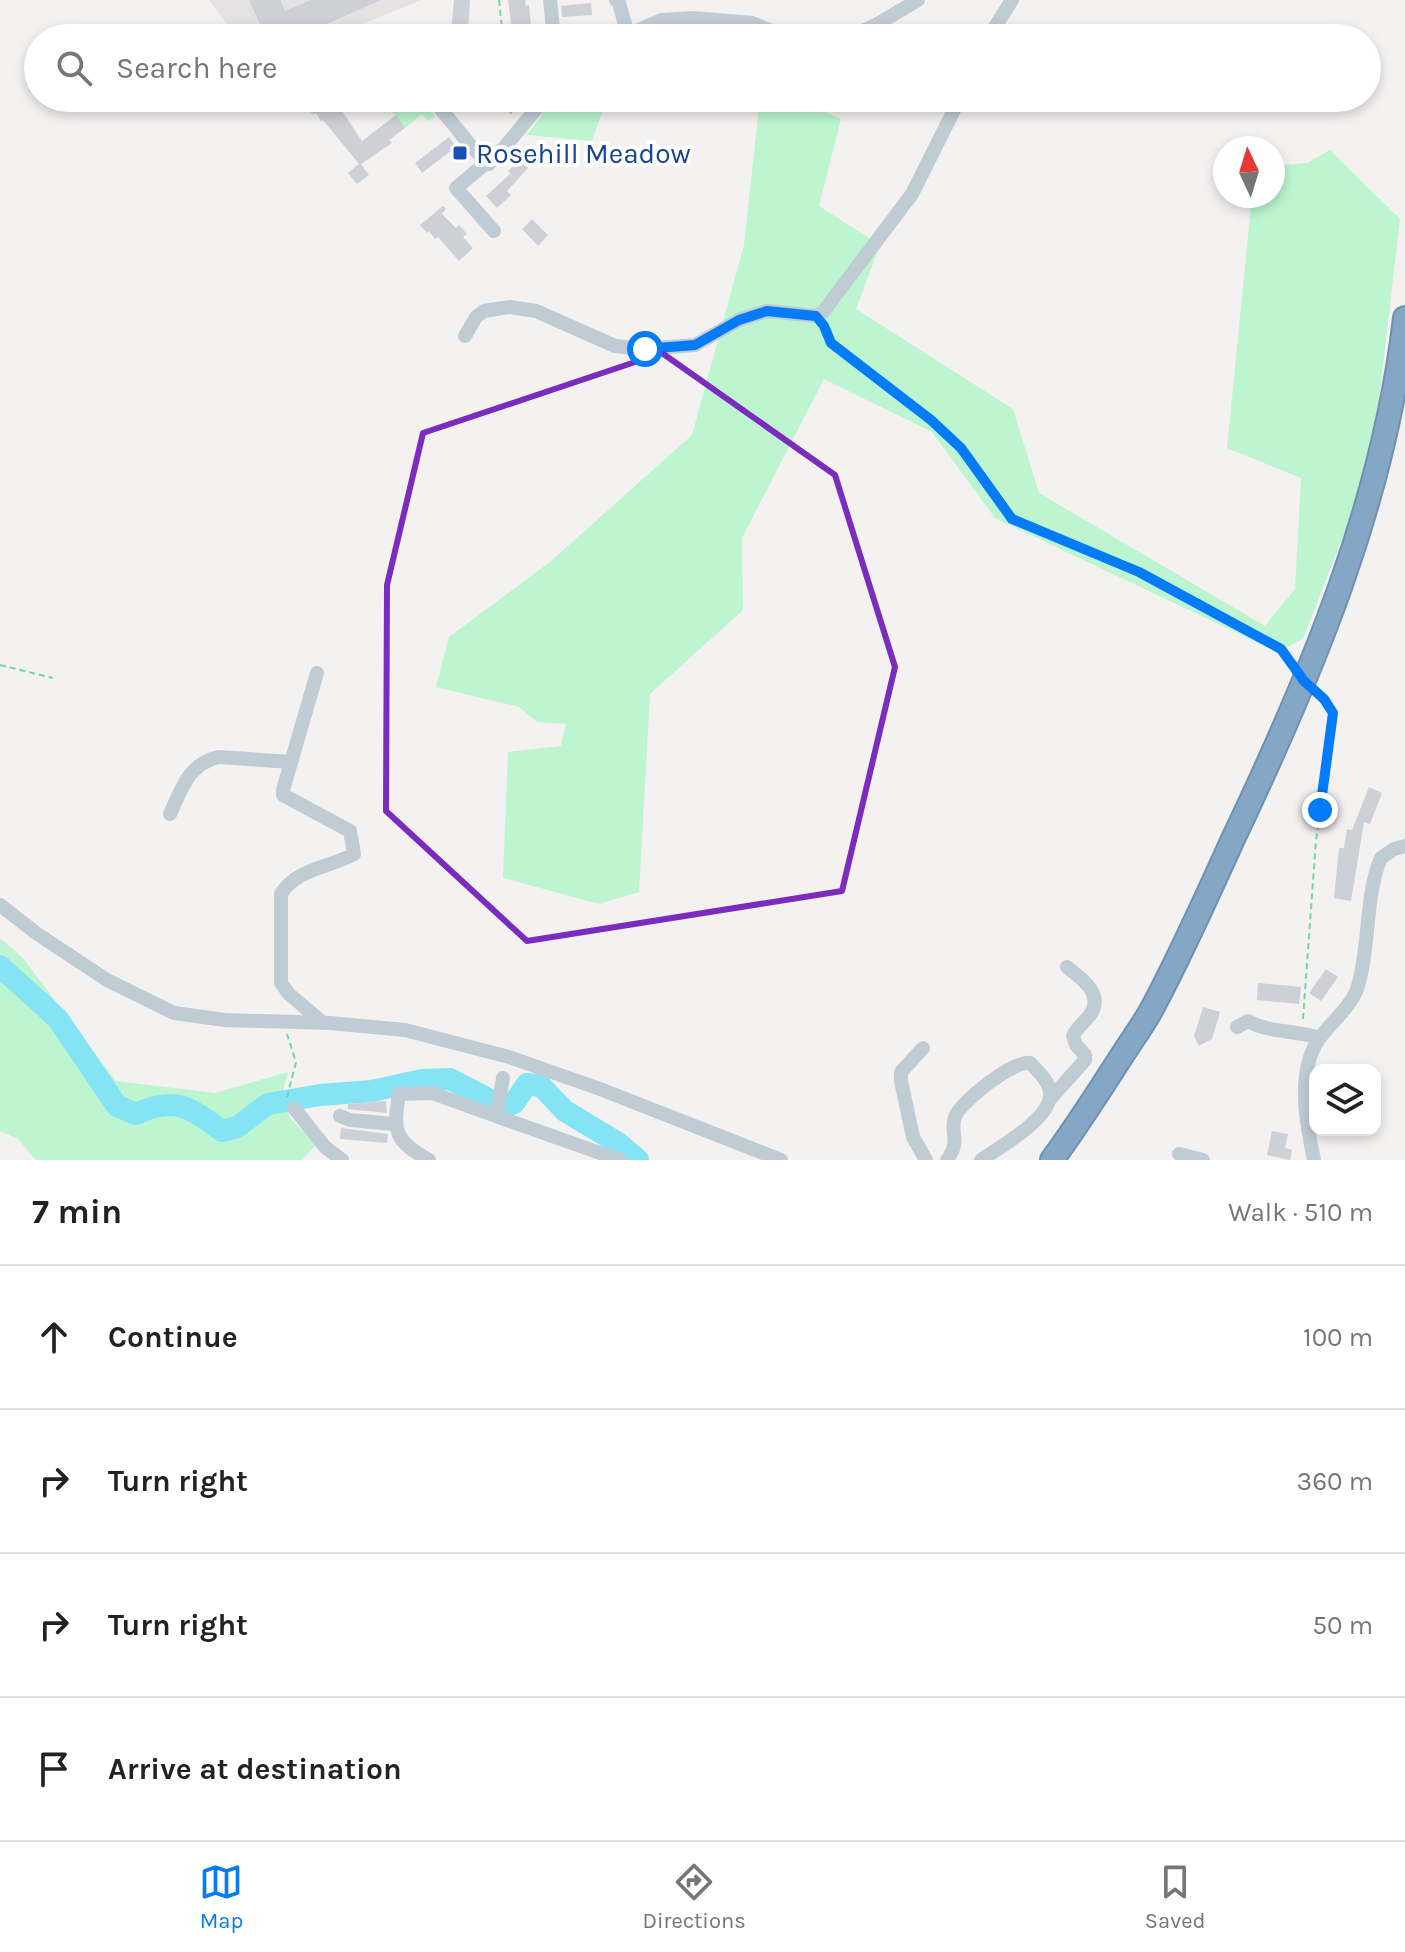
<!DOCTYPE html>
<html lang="en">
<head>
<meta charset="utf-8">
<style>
  :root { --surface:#fff; --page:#f6f6f6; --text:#222; --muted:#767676; --line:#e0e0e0; --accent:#047cfa }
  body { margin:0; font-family:Karla,sans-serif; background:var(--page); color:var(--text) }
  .controls { position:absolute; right:24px; bottom:24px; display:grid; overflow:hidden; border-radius:16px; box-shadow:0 4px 12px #0003 }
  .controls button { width:72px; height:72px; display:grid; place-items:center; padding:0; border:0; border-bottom:2px solid var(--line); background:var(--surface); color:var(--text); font:40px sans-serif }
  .compass { position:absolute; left:1213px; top:136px; width:72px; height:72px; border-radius:50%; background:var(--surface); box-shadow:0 4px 12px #0003; rotate:356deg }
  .stop { position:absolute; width:24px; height:24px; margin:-18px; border:6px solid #047cfa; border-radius:50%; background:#fff }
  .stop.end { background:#047cfa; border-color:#fff; box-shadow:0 2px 8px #0008 }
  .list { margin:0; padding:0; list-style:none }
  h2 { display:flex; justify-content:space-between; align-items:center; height:104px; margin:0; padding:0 32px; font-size:34px }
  h2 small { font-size:26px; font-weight:400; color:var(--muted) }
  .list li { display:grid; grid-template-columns:52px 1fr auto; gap:24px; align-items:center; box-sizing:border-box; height:144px; padding:0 32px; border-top:2px solid var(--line) }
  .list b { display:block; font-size:30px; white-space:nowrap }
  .list em { font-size:26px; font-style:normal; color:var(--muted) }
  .icon { flex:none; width:44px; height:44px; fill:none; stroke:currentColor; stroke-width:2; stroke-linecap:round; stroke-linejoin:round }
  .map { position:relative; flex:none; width:1405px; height:1160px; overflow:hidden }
  .search { position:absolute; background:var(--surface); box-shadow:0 4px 12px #0003; left:24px; right:24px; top:24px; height:88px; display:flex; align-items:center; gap:20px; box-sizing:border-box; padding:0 28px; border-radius:44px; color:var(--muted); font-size:30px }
  .sheet { height:680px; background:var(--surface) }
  nav { display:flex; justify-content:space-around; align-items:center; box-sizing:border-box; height:112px; border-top:2px solid var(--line); background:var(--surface); font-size:22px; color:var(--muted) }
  nav a { display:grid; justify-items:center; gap:4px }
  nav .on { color:var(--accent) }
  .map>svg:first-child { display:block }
</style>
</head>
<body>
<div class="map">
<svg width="1405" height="1160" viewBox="0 0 1405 1160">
  <rect width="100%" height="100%" fill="#f4f1f1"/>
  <path fill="#e5e2e3" d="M209 0H421L329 38H237Z"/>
  <path fill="#bcf5cf" d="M386 98C406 98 425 96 435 117L428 121 422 114 405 128 386 103Z
    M555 98H607L592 141 527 135Z
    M760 98H793L841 119 819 206 880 245 856 309 1013 409 1039 493 1265 626 1295 589 1301 478 1227 448 1252 196H1273V166L1307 163 1330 150 1400 219 1376 426 1348 523 1303 639 1277 652 995 518 932 432 824 379 742 538 743 610 650 694 639 892 599 904 503 878 508 752 561 746 566 724 537 722 519 707 436 687 449 637 550 562 692 435 744 245Z
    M0 938 22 957 116 1081 215 1093 288 1072 281 1097 291 1119 316 1145 302 1160H36L18 1139 0 1131Z"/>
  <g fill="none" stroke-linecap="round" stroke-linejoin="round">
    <path stroke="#84e4f6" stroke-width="22" d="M0 966 58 1019 117 1106 136 1114C176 1095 190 1108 222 1131L237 1127 268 1104 320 1095 372 1091 422 1080 450 1079 504 1107 514 1103 527 1084 541 1086 565 1111 618 1143 638 1160"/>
  </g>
  <path fill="#cdd0d6" d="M249 0H280L285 11 311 0H381L295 38H266Z
    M454 0H470L468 32H451Z
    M508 0H525L526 6 529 5 532 38H513Z
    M591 3 592 15 562 17 561 6Z
    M319 98 327 105 330 103 335 111 340 108 362 141 396 115 405 128 389 140 392 143 361 164 369 175 357 184 348 173 359 164 323 120 321 121 316 113 313 115 307 107Z
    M449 137 456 147 422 173 415 163Z
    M520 160 528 168 507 191 511 195 497 208 486 196 510 174 515 178 508 171Z
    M443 206 446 209 442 214 456 228 459 225 467 234 463 237 473 248 459 261 438 237 435 239 429 231 427 233 420 225Z
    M532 219 548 235 538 246 522 229Z
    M1369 787 1382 793 1370 824 1364 822 1351 901 1334 898 1339 848H1344L1347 829 1352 830Z
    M1326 969 1338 977 1321 1001 1309 993Z
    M1258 983 1301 987 1299 1004 1257 1000Z
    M1203 1007 1220 1012 1212 1039 1199 1046 1194 1036Z
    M386 1101 387 1113 348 1109V1104Z
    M341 1128 388 1134 387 1143 340 1139Z
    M1272 1131 1288 1134 1285 1148 1292 1150 1290 1160 1267 1155Z"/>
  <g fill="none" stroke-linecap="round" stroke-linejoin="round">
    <defs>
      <path id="highway" d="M1052 1160C1077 1126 1100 1090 1123 1054 1134 1037 1146 1021 1155 1003 1183 950 1208 894 1233 839 1312 673 1384 502 1405 318"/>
    </defs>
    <use href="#highway" stroke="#6f91b1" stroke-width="26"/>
    <path stroke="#70d79f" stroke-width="2" stroke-dasharray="6 4" stroke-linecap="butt" d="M499 0 503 38
      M509 98 511 115
      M825 327 831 343 931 420 961 448 1012 519 1139 572 1224 616 1281 649 1292 664
      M0 665 53 678
      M1303 1019 1316 840 1333 721V713L1318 692
      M287 1097 296 1062 287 1034"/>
    <path stroke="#c0ccd4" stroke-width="14" d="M550 0 554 38
      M616 0 619 3 628 35
      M620 38 662 20 693 18 752 23 789 38
      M847 38 874 26 918 0
      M988 38 1012 0
      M432 98 470 145 489 164
      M443 111 461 98
      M494 231 456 188 503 149 545 98
      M465 336 476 317 484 311 510 307 536 311 615 346 645 349 695 345 739 320 767 311 816 316 823 312 912 194 960 98
      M317 673 283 790V795L350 831 354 854C329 868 297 868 281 894V983L289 994 322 1022
      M170 814C182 788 188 765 218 757L291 762
      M0 905 36 933 107 980 174 1013 225 1020 330 1023 405 1030 509 1057 600 1089 781 1160
      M1237 1027 1248 1021C1269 1033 1296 1030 1319 1038
      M923 1048 901 1072V1081L913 1137 926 1160
      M1051 1098 1085 1060V1055L1076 1045 1073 1036C1077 1027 1084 1023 1090 1015 1105 994 1081 978 1067 967
      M294 1108 325 1147 342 1160
      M493 1115 620 1160
      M340 1116 350 1120 394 1124
      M1179 1154 1203 1160
      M429 1160C394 1141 393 1131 399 1094L432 1093 493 1115 497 1113 503 1078
      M947 1160C962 1140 949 1133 955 1117 961 1101 1014 1060 1030 1063 1038 1071 1051 1083 1050 1095 1050 1119 1000 1147 981 1160
      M1314 1160C1306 1122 1295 1068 1322 1035 1334 1020 1353 1004 1358 986 1370 947 1365 894 1381 858L1394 849 1405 846"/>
    <use href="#highway" stroke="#84a7c5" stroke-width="22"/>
  </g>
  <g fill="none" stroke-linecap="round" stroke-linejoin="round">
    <path stroke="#047cfa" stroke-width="10" d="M645 349 695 345 739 320 767 311 816 316 824 326 831 343 931 420 961 448 1012 519 1139 572 1281 649 1304 681 1324 699 1333 713 1320 810"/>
  </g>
  <path fill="none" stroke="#7b2cbf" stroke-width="6" stroke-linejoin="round" d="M662 353 835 475 895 667 842 891 527 941 386 811 387 585 423 433Z"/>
  <rect fill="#1a4fb4" stroke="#fff" stroke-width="3" x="452" y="145" width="16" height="16" rx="4"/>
  <g text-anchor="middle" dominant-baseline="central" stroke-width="8" stroke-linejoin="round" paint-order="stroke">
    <g font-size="28" fill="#164399" stroke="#fff" text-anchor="start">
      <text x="476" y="153">Rosehill Meadow</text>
    </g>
  </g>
</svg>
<div class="controls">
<button><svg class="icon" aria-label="layers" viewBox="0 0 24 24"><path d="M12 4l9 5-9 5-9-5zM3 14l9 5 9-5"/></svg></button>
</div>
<svg class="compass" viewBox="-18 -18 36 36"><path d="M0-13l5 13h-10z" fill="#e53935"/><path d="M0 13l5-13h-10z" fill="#767676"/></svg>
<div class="stop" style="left:645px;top:349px"></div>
<div class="stop end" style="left:1320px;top:810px"></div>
<div class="search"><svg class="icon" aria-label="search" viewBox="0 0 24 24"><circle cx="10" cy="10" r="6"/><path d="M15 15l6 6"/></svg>Search here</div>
</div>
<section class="sheet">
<h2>7 min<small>Walk · 510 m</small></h2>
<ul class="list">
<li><svg class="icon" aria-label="ahead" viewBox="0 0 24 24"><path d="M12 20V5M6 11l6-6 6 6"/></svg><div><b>Continue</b></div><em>100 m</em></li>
<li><svg class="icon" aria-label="right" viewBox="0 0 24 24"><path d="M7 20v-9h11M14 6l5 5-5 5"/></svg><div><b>Turn right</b></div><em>360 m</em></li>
<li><svg class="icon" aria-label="right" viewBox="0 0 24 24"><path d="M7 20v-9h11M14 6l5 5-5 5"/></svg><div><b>Turn right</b></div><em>50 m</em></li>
<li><svg class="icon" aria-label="arrive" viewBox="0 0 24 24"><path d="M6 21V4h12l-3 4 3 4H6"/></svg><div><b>Arrive at destination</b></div></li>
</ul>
</section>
<nav>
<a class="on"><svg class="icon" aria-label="map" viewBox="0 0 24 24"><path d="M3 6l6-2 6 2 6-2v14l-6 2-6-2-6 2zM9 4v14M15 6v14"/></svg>Map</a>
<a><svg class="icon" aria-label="directions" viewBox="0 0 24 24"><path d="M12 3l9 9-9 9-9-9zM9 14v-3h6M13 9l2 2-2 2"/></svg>Directions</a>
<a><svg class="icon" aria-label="saved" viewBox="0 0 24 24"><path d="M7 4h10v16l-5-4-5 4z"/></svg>Saved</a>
</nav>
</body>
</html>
